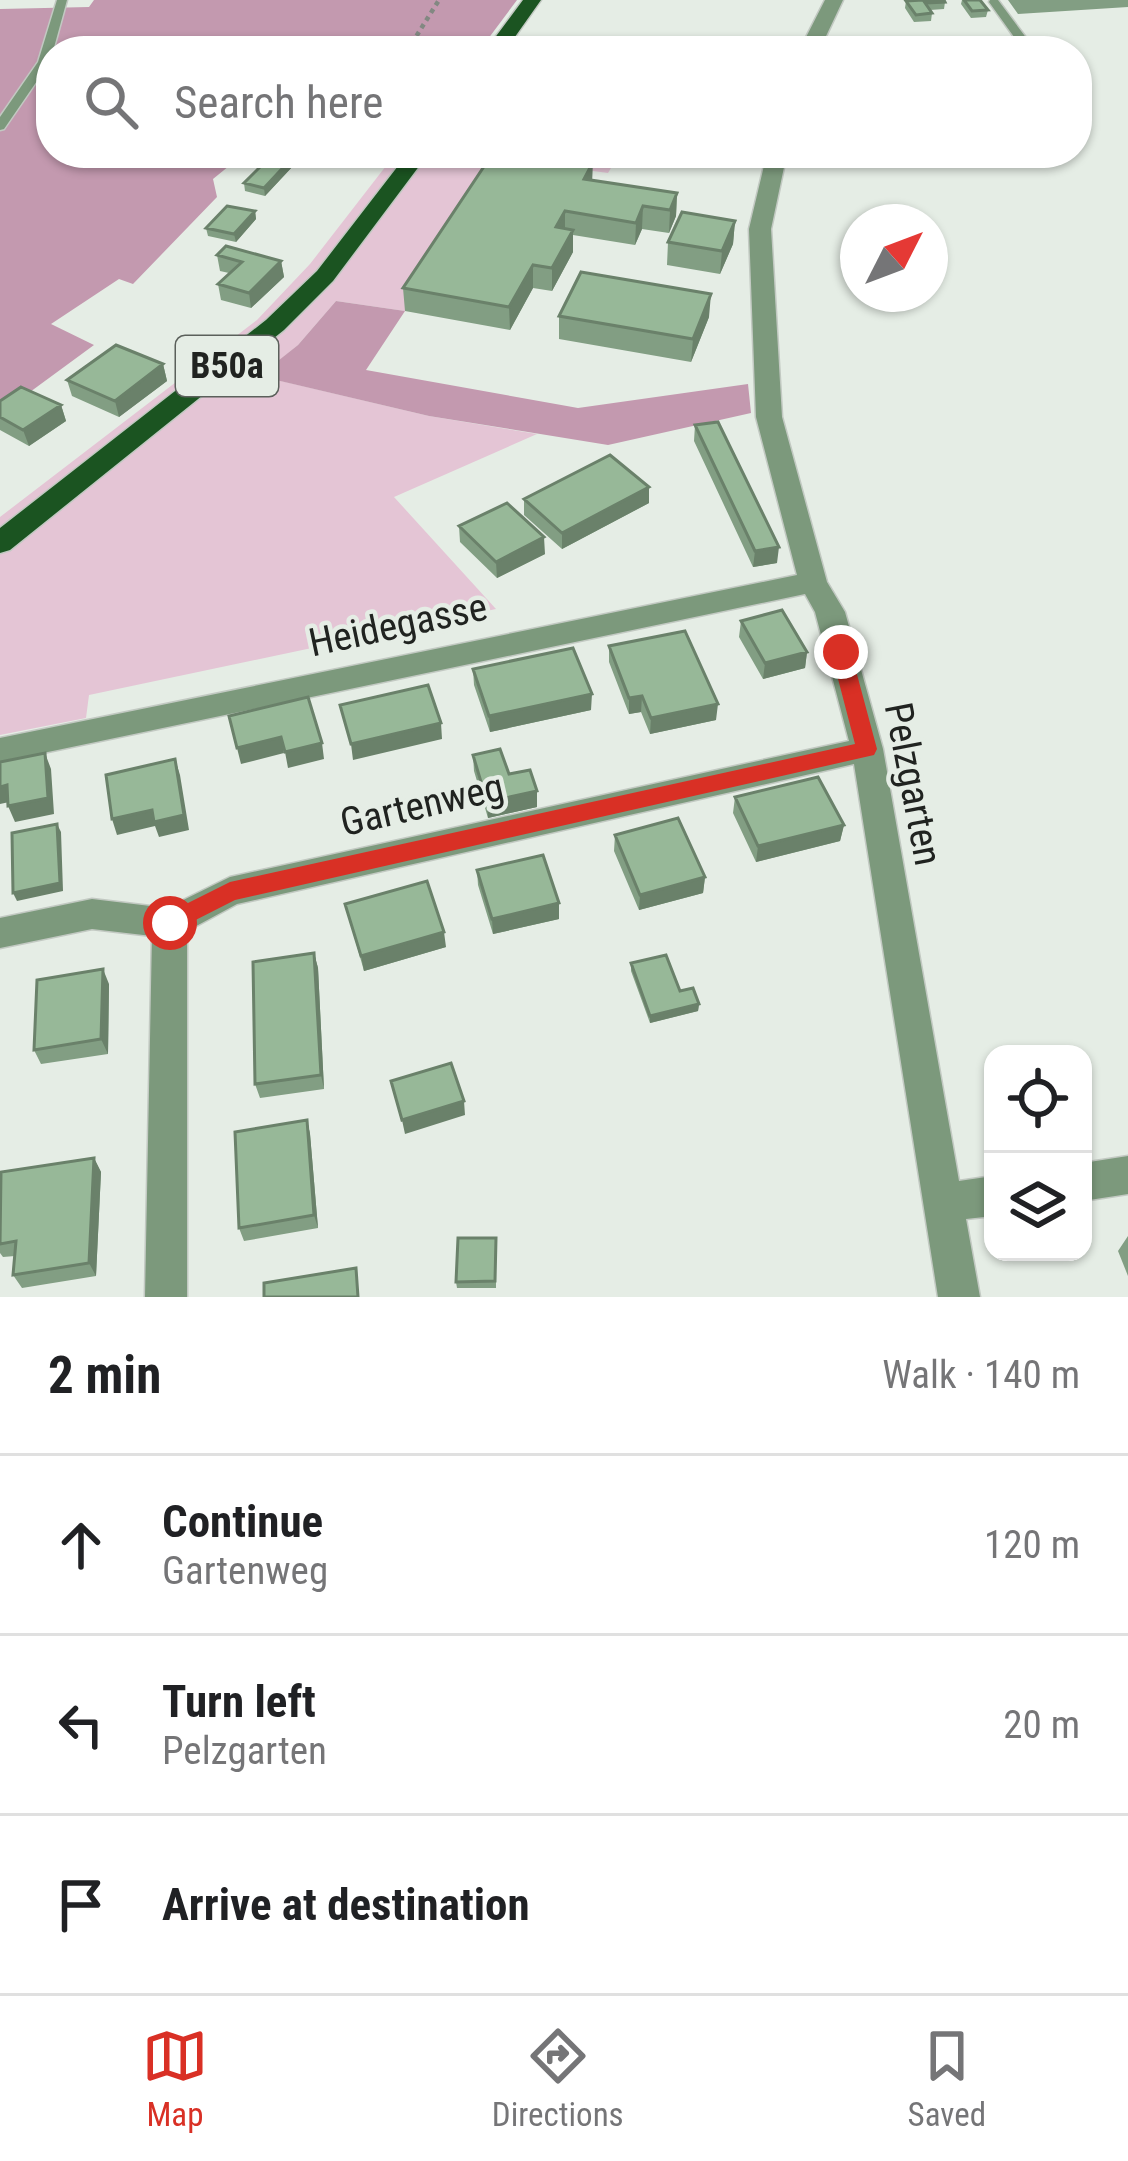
<!DOCTYPE html>
<html lang="en">
<head>
<meta charset="utf-8">
<style>
  :root { --surface:#fff; --page:#f6f6f6; --text:#202124; --muted:#757577; --line:#e0e0e0; --accent:#d93025 }
  body { margin:0; font-family:"Roboto Condensed",sans-serif; background:var(--page); color:var(--text) }
  .controls { position:absolute; right:36px; bottom:36px; display:grid; overflow:hidden; border-radius:24px; box-shadow:0 3px 9px #0004 }
  .controls button { width:108px; height:108px; display:grid; place-items:center; padding:0; border:0; border-bottom:3px solid var(--line); background:var(--surface); color:var(--text); font:60px sans-serif }
  .compass { position:absolute; left:840px; top:204px; width:108px; height:108px; border-radius:50%; background:var(--surface); box-shadow:0 3px 9px #0004; rotate:48deg }
  .stop { position:absolute; width:36px; height:36px; margin:-27px; border:9px solid #d93025; border-radius:50%; background:#fff }
  .stop.end { background:#d93025; border-color:#fff; box-shadow:0 3px 12px #0008 }
  .list { margin:0; padding:0; list-style:none }
  h2 { display:flex; justify-content:space-between; align-items:center; height:156px; margin:0; padding:0 48px; font-size:51px }
  h2 small { font-size:39px; font-weight:400; color:var(--muted) }
  .list li { display:grid; grid-template-columns:78px 1fr auto; gap:36px; align-items:center; box-sizing:border-box; height:180px; padding:0 48px; border-top:3px solid var(--line) }
  .list b { display:block; font-size:45px; white-space:nowrap }
  .list p { margin:0; font-size:39px; white-space:nowrap; color:var(--muted) }
  .list em { font-size:39px; font-style:normal; color:var(--muted) }
  .icon { flex:none; width:66px; height:66px; fill:none; stroke:currentColor; stroke-width:2; stroke-linecap:round; stroke-linejoin:round }
  .map { position:relative; flex:none; width:1128px; height:1297px; overflow:hidden }
  .search { position:absolute; background:var(--surface); box-shadow:0 3px 9px #0004; left:36px; right:36px; top:36px; height:132px; display:flex; align-items:center; gap:30px; box-sizing:border-box; padding:0 42px; border-radius:48px; color:var(--muted); font-size:45px }
  .sheet { height:696px; background:var(--surface) }
  nav { display:flex; justify-content:space-around; align-items:center; box-sizing:border-box; height:168px; border-top:3px solid var(--line); background:var(--surface); font-size:33px; color:var(--muted) }
  nav a { display:grid; justify-items:center; gap:6px }
  nav .on { color:var(--accent) }
  .map>svg:first-child { display:block }
</style>
</head>
<body>
<div class="map">
<svg width="1128" height="1297" viewBox="0 0 1128 1297">
  <rect width="100%" height="100%" fill="#e5ede5"/>
  <path fill="#e4c5d5" d="M396 153H620L608 173 505 159 405 311 336 301 298 345 260 376 429 416 537 434 394 497 496 609 89 695 86 718 0 735V517L257 320 310 264Z"/>
  <path fill="#c399af" d="M94 0H517L479 51H51V153H245L213 179 217 197 133 284 119 279 51 324 94 345 0 414V9L89 7Z
    M336 301 405 311 366 370 578 408 748 384 751 413 608 445 429 416 259 376 298 345Z"/>
  <g fill="none" stroke-linecap="round" stroke-linejoin="round">
    <defs>
      <path id="lane" d="M57 0H67L50 62 4 129 0 130V117L38 62Z
        M990 0H998L1036 51H1024L989 2Z"/>
      <path id="street" d="M825 0H843L819 51H799Z
        M767 153H787L771 229 782 417 827 582 845 612 883 749 959 1181 993 1176V1216L966 1219 980 1297H938L854 764 237 904 187 931V1297H145L152 936 92 929 0 948V918L92 899 167 908 230 877 849 741 815 612 805 594 0 762V738L797 575 756 417 749 229Z
        M1128 1156V1194L1083 1201V1163Z"/>
      <path id="primary" d="M523 0H541L505 51H485Z
        M408 153H429L333 281 284 330 10 550 0 553V528L266 320 317 271Z"/>
    </defs>
    <use href="#lane" stroke="#c2c9c2" stroke-width="3"/>
    <use href="#street" stroke="#c2c9c2" stroke-width="3"/>
    <use href="#primary" stroke="#c2c9c2" stroke-width="3"/>
    <path stroke="#828882" stroke-width="4.5" stroke-dasharray="4.5 4.5" stroke-linecap="butt" d="M407 51 439 0"/>
    <use href="#lane" fill="#7c997c" fill-rule="evenodd"/>
    <use href="#street" fill="#7c997c" fill-rule="evenodd"/>
    <use href="#primary" fill="#1b5421" fill-rule="evenodd"/>
  </g>
  <path fill="#829e83" d="M962 0H980L988 10 986 17 971 18 961 4Z
    M1008 0H1128V7L1018 14Z
    M906 1 945 2 944 9 930 10 932 13 931 21 914 22 905 8Z
    M293 166 265 196 245 191 244 183Z
    M593 180 677 193 676 216 669 233 642 229 635 245 573 235V252L552 291 533 288 510 330 405 311 403 288Z
    M255 211 256 219 236 242 208 236 206 228Z
    M735 221 733 244 720 274 667 265 668 242Z
    M217 255 281 261 284 277 251 308 221 300 218 284 229 273 220 271Z
    M559 316 709 317 691 362 559 339Z
    M163 364 167 381 119 417 72 396 67 380Z
    M61 405 66 421 29 446 0 430V417Z
    M695 425 777 563 753 567 694 441Z
    M649 487V503L562 549 524 515V499Z
    M459 526 545 554 497 578 460 542Z
    M741 621 807 652 805 668 763 679 739 637Z
    M609 646 716 720 650 734 641 712 629 714 609 662Z
    M473 669 591 710 490 732 474 685Z
    M473 755 537 791V807L488 818 474 771Z
    M735 797 844 825 840 841 756 862 733 813Z
    M615 835 705 877 703 893 639 910 614 851Z
    M477 870 559 903V919L493 934 478 885Z
    M345 904 446 947 364 971Z
    M314 953 318 968 324 1089 260 1098 255 1084Z
    M631 963 699 1004 698 1011 650 1023 631 971Z
    M109 984 108 1054 41 1064 34 1050Z
    M307 1120 310 1134 318 1228 244 1241 239 1228Z
    M94 1158 101 1172 96 1276 22 1288 13 1275 15 1256 3 1257 0 1253V1244Z
    M1128 1236V1276L1118 1251Z
    M496 1238V1288H457L456 1282Z"/>
  <path fill="#6a816a" d="M292 158 293 166 265 196 264 188Z
    M593 162 592 184 584 179Z
    M677 193 676 216 669 233 670 210Z
    M643 206 642 229 635 245 636 223Z
    M255 211 256 219 236 242 234 234Z
    M565 211V233L556 227Z
    M735 221 733 244 720 274 722 251Z
    M573 230V252L552 291V268Z
    M281 261 284 277 251 308 249 293Z
    M533 265V288L510 330 509 307Z
    M711 294 709 317 691 362 693 339Z
    M163 364 167 381 119 417 115 401Z
    M61 405 66 421 29 446 23 430Z
    M649 487V503L562 549V533Z
    M544 537 545 554 497 578 496 562Z
    M779 547 777 563 753 567 755 551Z
    M807 652 805 668 763 679 765 663Z
    M592 694 591 710 490 732 489 716Z
    M642 696 641 712 629 714V698Z
    M718 704 716 720 650 734 651 718Z
    M441 723 442 739 353 760 351 744Z
    M281 737 284 753 241 764 237 748Z
    M322 743 324 759 288 768 285 752Z
    M45 753 51 769 54 814 15 822 8 806Z
    M175 759 180 775 189 830 159 837 155 826 117 835 112 819Z
    M7 785 14 801 0 804V787Z
    M537 791V807L488 818 487 802Z
    M57 824 61 832 63 891 17 901 13 893Z
    M844 825 840 841 756 862 758 846Z
    M705 877 703 893 639 910 640 895Z
    M559 903V919L493 934 492 919Z
    M444 932 446 947 364 971 361 956Z
    M314 953 318 968 324 1089 321 1075Z
    M103 969 109 984 108 1054 101 1039Z
    M699 1004 698 1011 650 1023V1016Z
    M464 1101 465 1115 405 1134 402 1120Z
    M307 1120 310 1134 318 1228 314 1215Z
    M94 1158 101 1172 96 1276 89 1263Z"/>
  <path fill="#97b898" stroke="#6a816a" stroke-width="3" d="M923 0H944L945 2 926 3Z
    M923 0 932 13 916 15 906 1Z
    M964 0H980L988 10 972 11Z
    M493 153H537L593 162 584 179 677 193 670 210 643 206 636 223 565 211 556 227 573 230 552 268 533 265 509 307 403 288Z
    M273 154 292 158 264 188 244 183Z
    M227 206 255 211 234 234 206 228Z
    M682 212 735 221 722 251 668 242Z
    M226 246 281 261 249 293 218 284 242 262 217 255Z
    M581 272 711 294 693 339 559 316Z
    M116 345 163 364 115 401 67 380Z
    M21 387 61 405 23 430 0 417V401Z
    M718 422 779 547 755 551 695 425Z
    M610 455 649 487 562 533 524 499Z
    M507 503 544 537 496 562 459 526Z
    M782 610 807 652 765 663 741 621Z
    M685 631 718 704 651 718 642 696 629 698 609 646Z
    M573 648 592 694 489 716 473 669Z
    M428 685 441 723 351 744 340 705Z
    M308 697 322 743 285 752 281 737 237 748 229 716Z
    M500 749 509 774 530 770 537 791 487 802 473 755Z
    M45 753 48 798 8 806 7 785 0 787V762Z
    M175 759 184 815 154 822 152 810 112 819 106 775Z
    M818 777 844 825 758 846 735 797Z
    M678 818 705 877 640 895 615 835Z
    M57 824 60 883 13 893 12 833Z
    M543 855 559 903 492 919 477 870Z
    M427 881 444 932 361 956 345 904Z
    M314 953 321 1075 255 1084 253 962Z
    M666 955 680 991 693 988 699 1004 650 1016 631 963Z
    M103 969 101 1039 34 1050 37 980Z
    M451 1063 464 1101 402 1120 391 1081Z
    M307 1120 314 1215 239 1228 235 1132Z
    M94 1158 89 1263 13 1275 16 1241 0 1244 1 1172Z
    M458 1238H496L495 1281 456 1282Z
    M356 1268 358 1297H264V1283Z"/>
  <path fill="#d93025" d="M841 645 851 652 877 749 874 755 235 900 170 933 159 923 162 916 230 882 855 744 831 652Z"/>
  <g text-anchor="middle" dominant-baseline="central" stroke-width="9" stroke-linejoin="round" paint-order="stroke">
    <rect fill="#e5ede5" stroke="#5b605b" stroke-width="3" x="176" y="336" width="102" height="60" rx="9"/>
    <g font-size="36" font-weight="bold" fill="#202320">
      <text x="227" y="366">B50a</text>
    </g>
    <g font-size="39" fill="#202320" stroke="#e5ede5">
      <text transform="translate(398 625) rotate(-12)">Heidegasse</text>
      <text transform="translate(913 784) rotate(79)">Pelzgarten</text>
      <text transform="translate(422 805) rotate(-13)">Gartenweg</text>
    </g>
  </g>
</svg>
<div class="controls">
<button><svg class="icon" aria-label="locate" viewBox="0 0 24 24"><circle cx="12" cy="12" r="6"/><path d="M12 2v4M12 18v4M2 12h4M18 12h4"/></svg></button>
<button><svg class="icon" aria-label="layers" viewBox="0 0 24 24"><path d="M12 4l9 5-9 5-9-5zM3 14l9 5 9-5"/></svg></button>
</div>
<svg class="compass" viewBox="-18 -18 36 36"><path d="M0-13l5 13h-10z" fill="#e53935"/><path d="M0 13l5-13h-10z" fill="#757577"/></svg>
<div class="stop" style="left:170px;top:923px"></div>
<div class="stop end" style="left:841px;top:652px"></div>
<div class="search"><svg class="icon" aria-label="search" viewBox="0 0 24 24"><circle cx="10" cy="10" r="6"/><path d="M15 15l6 6"/></svg>Search here</div>
</div>
<section class="sheet">
<h2>2 min<small>Walk · 140 m</small></h2>
<ul class="list">
<li><svg class="icon" aria-label="ahead" viewBox="0 0 24 24"><path d="M12 20V5M6 11l6-6 6 6"/></svg><div><b>Continue</b><p>Gartenweg</p></div><em>120 m</em></li>
<li><svg class="icon" aria-label="left" viewBox="0 0 24 24"><path d="M17 20v-9H6M10 6l-5 5 5 5"/></svg><div><b>Turn left</b><p>Pelzgarten</p></div><em>20 m</em></li>
<li><svg class="icon" aria-label="arrive" viewBox="0 0 24 24"><path d="M6 21V4h12l-3 4 3 4H6"/></svg><div><b>Arrive at destination</b></div></li>
</ul>
</section>
<nav>
<a class="on"><svg class="icon" aria-label="map" viewBox="0 0 24 24"><path d="M3 6l6-2 6 2 6-2v14l-6 2-6-2-6 2zM9 4v14M15 6v14"/></svg>Map</a>
<a><svg class="icon" aria-label="directions" viewBox="0 0 24 24"><path d="M12 3l9 9-9 9-9-9zM9 14v-3h6M13 9l2 2-2 2"/></svg>Directions</a>
<a><svg class="icon" aria-label="saved" viewBox="0 0 24 24"><path d="M7 4h10v16l-5-4-5 4z"/></svg>Saved</a>
</nav>
</body>
</html>
